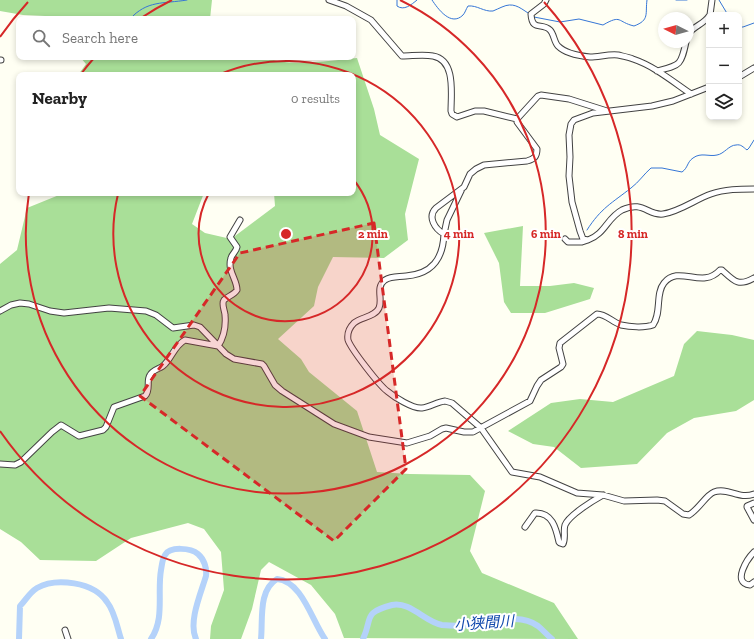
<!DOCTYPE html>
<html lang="en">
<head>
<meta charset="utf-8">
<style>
  :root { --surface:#fff; --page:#f2f2f2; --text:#222; --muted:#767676; --line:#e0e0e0 }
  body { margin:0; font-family:"Zilla Slab","Noto Sans JP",serif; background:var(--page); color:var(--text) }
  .controls { position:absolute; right:12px; top:12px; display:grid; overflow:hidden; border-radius:8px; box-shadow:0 2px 6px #0003 }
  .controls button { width:36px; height:36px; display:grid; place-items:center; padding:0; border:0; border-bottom:1px solid var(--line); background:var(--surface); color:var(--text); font:20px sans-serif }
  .compass { position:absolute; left:658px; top:12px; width:36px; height:36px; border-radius:50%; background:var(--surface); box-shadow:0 2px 6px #0003; rotate:275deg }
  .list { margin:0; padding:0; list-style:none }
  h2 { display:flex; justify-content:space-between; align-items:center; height:52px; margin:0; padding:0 16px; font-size:17px }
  h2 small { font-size:13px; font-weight:400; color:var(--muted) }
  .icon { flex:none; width:22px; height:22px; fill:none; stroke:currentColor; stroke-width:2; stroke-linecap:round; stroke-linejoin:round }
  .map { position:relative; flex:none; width:754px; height:639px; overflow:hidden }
  .search { position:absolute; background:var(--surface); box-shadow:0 2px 6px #0003; left:16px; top:16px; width:340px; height:44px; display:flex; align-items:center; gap:10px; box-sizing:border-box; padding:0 14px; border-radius:8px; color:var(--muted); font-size:15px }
  .panel { position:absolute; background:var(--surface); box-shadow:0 2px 6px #0003; left:16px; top:72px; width:340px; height:124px; border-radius:8px }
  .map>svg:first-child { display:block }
</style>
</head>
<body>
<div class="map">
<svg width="754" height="639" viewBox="0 0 754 639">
  <rect width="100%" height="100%" fill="#fffff3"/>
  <path fill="#a9df98" d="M0 0H212L210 19H47L45 16 23 15 0 11Z
    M80 57H267C284 68 336 60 357 58L374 109 380 135 419 159 405 214 408 240 384 258 333 257 318 287 314 306 278 339 301 359 309 372 357 411 377 472 410 474 470 475 485 491 470 551 482 573 554 603 578 639 344 638 335 614 311 585 269 562 261 570 252 609 241 639H210L211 626 224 590 221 552 204 529 188 523 131 538 96 561 40 560 21 542 0 529V264L17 250 27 208 64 193H204L192 224 205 233 231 239 275 206 274 193H353V75H78L86 64Z
    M523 226 520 286H550L574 283 594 288 590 299 545 313H511L504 302 499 263 484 233Z
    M697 331 732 335 754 340V400L736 411 694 418 667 433 637 464 581 468 554 447 533 444 508 431 551 403 580 399 613 402 674 376 684 344Z"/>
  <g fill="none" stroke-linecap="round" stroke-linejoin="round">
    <path stroke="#3676d6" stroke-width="1" d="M397 0V6C404 11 411 5 417 0
      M432 0C438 9 451 27 463 15 465 13 466 9 468 6 477 5 484 12 493 11 496 10 499 8 502 7 513 2 519 7 528 13
      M676 0H687
      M719 0 728 15
      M534 17 560 22 579 19 603 25C622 14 617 22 634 26 650 20 645 14 647 0
      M130 19C147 0 163 4 187 0
      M739 27H743L754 23
      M587 230C601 208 612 203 631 188 639 182 644 174 651 168H662L682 172C688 168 687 162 693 158 701 152 709 157 717 155 724 154 729 145 736 145 741 144 743 147 747 150L749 148 754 140"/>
    <path stroke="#b4d2fa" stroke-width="6" d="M19 639 20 606C26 600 29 593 37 588 56 577 94 582 107 602 115 612 117 627 121 639
      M151 639C165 619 157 593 161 570 162 565 162 560 165 555 170 546 191 548 198 554 204 559 207 568 206 576 201 593 188 622 196 639
      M261 639C263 620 258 590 277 579 302 581 312 621 325 639
      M363 639C373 618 362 613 392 605 410 601 425 622 442 625 452 626 463 626 473 625 494 623 519 612 538 626 543 630 547 635 552 639"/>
    <defs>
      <path id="minor" d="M329 0 346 6 371 20 402 56C412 56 423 54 433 56 456 60 451 94 451 111L452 114 457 117 475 111H484L517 119
        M546 0 544 4 531 14C532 32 542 22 550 30 554 34 554 42 558 46 565 53 580 56 590 57 599 57 608 54 618 55 622 56 628 57 633 59 654 66 672 81 691 94
        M710 15 712 0
        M688 34C694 26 704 24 709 16
        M0 60H1
        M657 71C680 65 681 66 686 42
        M739 77 754 68
        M709 87 673 101 652 106 593 113 574 120 571 124 569 135 570 157 569 176 572 202 580 231 583 239 588 240C605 234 607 218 622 210 643 200 648 216 663 214 679 212 696 199 711 194 725 189 740 189 754 189
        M517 119V122L537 149C537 157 534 159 527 161L484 165 476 169 470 174 464 187 436 208C427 217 435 229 444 234 443 259 432 274 406 276 398 277 391 276 385 280 375 287 383 299 379 308 375 317 361 317 354 323 349 328 347 334 348 340 351 349 379 385 387 391 394 397 413 409 422 408 430 407 437 402 445 401L452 403 481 428 512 472 540 477 577 493 603 495 624 501 657 500 665 501 683 514 689 515C699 509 706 495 714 492 728 487 739 500 754 494
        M517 119 538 96 541 95 569 99 607 111
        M444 234 447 220 461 191
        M565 239 568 242H582L588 240
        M0 311 11 305 20 303 29 304 50 311 64 313 109 308 146 311 156 315 173 328 194 325 200 327 226 354 234 359 262 364 264 366 275 385 282 391 334 424 369 437 407 443 430 436 442 429 446 428 464 432H473L530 401 537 386 541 380 561 367 563 364 559 348 560 343 597 314C606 314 612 322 621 325 630 327 644 328 653 325 662 312 655 294 664 283 679 264 702 290 720 270H722C734 281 738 287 754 278
        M218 346C224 337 226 326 225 315 225 311 221 304 224 300 228 296 234 295 237 290 237 279 227 271 231 258 232 254 236 252 237 247L230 237 240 220
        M0 464 15 465 21 462 52 432 61 425 79 436 103 430 106 427 114 407 145 396C151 390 146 381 150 375 152 370 159 369 163 366 172 358 174 346 185 340L218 346
        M754 503 747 506V507L754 520
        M525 527 535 513C552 512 556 528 559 542L560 543 563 544C566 538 563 531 565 525 569 515 594 500 603 495
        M754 552C748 558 731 583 750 585L754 582
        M65 630 68 639"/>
    </defs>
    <use href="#minor" stroke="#434343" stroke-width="7"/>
    <use href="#minor" stroke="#fff" stroke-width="5"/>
  </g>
  <path fill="#d62828" fill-opacity="0.2" stroke="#d62828" stroke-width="3" stroke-dasharray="8 5" stroke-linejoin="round" d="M374 223 406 469 334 541 140 396 240 253Z"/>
  <g fill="none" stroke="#d62828" stroke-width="2">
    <path d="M353 179A87 87 0 1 1 209 193"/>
    <path d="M218 75A173 173 0 1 1 118 194"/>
    <path d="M81 74A260 260 0 0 1 94 58M141 18A260 260 0 0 1 172 0M400 0A260 260 0 1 1 29 193"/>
    <path d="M0 37A347 347 0 0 1 28 2M544 2A347 347 0 1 1 0 431"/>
  </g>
  <g text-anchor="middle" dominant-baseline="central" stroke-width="4" stroke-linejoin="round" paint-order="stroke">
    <g font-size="15" font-style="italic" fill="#1048ac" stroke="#fff">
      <text transform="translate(484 623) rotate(-4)">小狭間川</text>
    </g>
  </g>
  <circle cx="286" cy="234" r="6" fill="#d62828" stroke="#fff" stroke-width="2"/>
  <g font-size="12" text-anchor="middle" font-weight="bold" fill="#d62828" stroke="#fff" stroke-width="4" stroke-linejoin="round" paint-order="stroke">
    <text x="373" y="238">2 min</text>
    <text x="459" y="238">4 min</text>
    <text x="546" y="238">6 min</text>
    <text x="633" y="238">8 min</text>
  </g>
</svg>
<div class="controls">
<button>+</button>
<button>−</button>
<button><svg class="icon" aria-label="layers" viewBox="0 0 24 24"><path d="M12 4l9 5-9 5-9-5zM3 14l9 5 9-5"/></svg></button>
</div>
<svg class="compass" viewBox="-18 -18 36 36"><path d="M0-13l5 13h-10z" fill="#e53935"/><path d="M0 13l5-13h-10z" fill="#767676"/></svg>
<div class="search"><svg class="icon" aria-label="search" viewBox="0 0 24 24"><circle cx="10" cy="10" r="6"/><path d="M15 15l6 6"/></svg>Search here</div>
<section class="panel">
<h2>Nearby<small>0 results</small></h2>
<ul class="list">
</ul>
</section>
</div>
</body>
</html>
